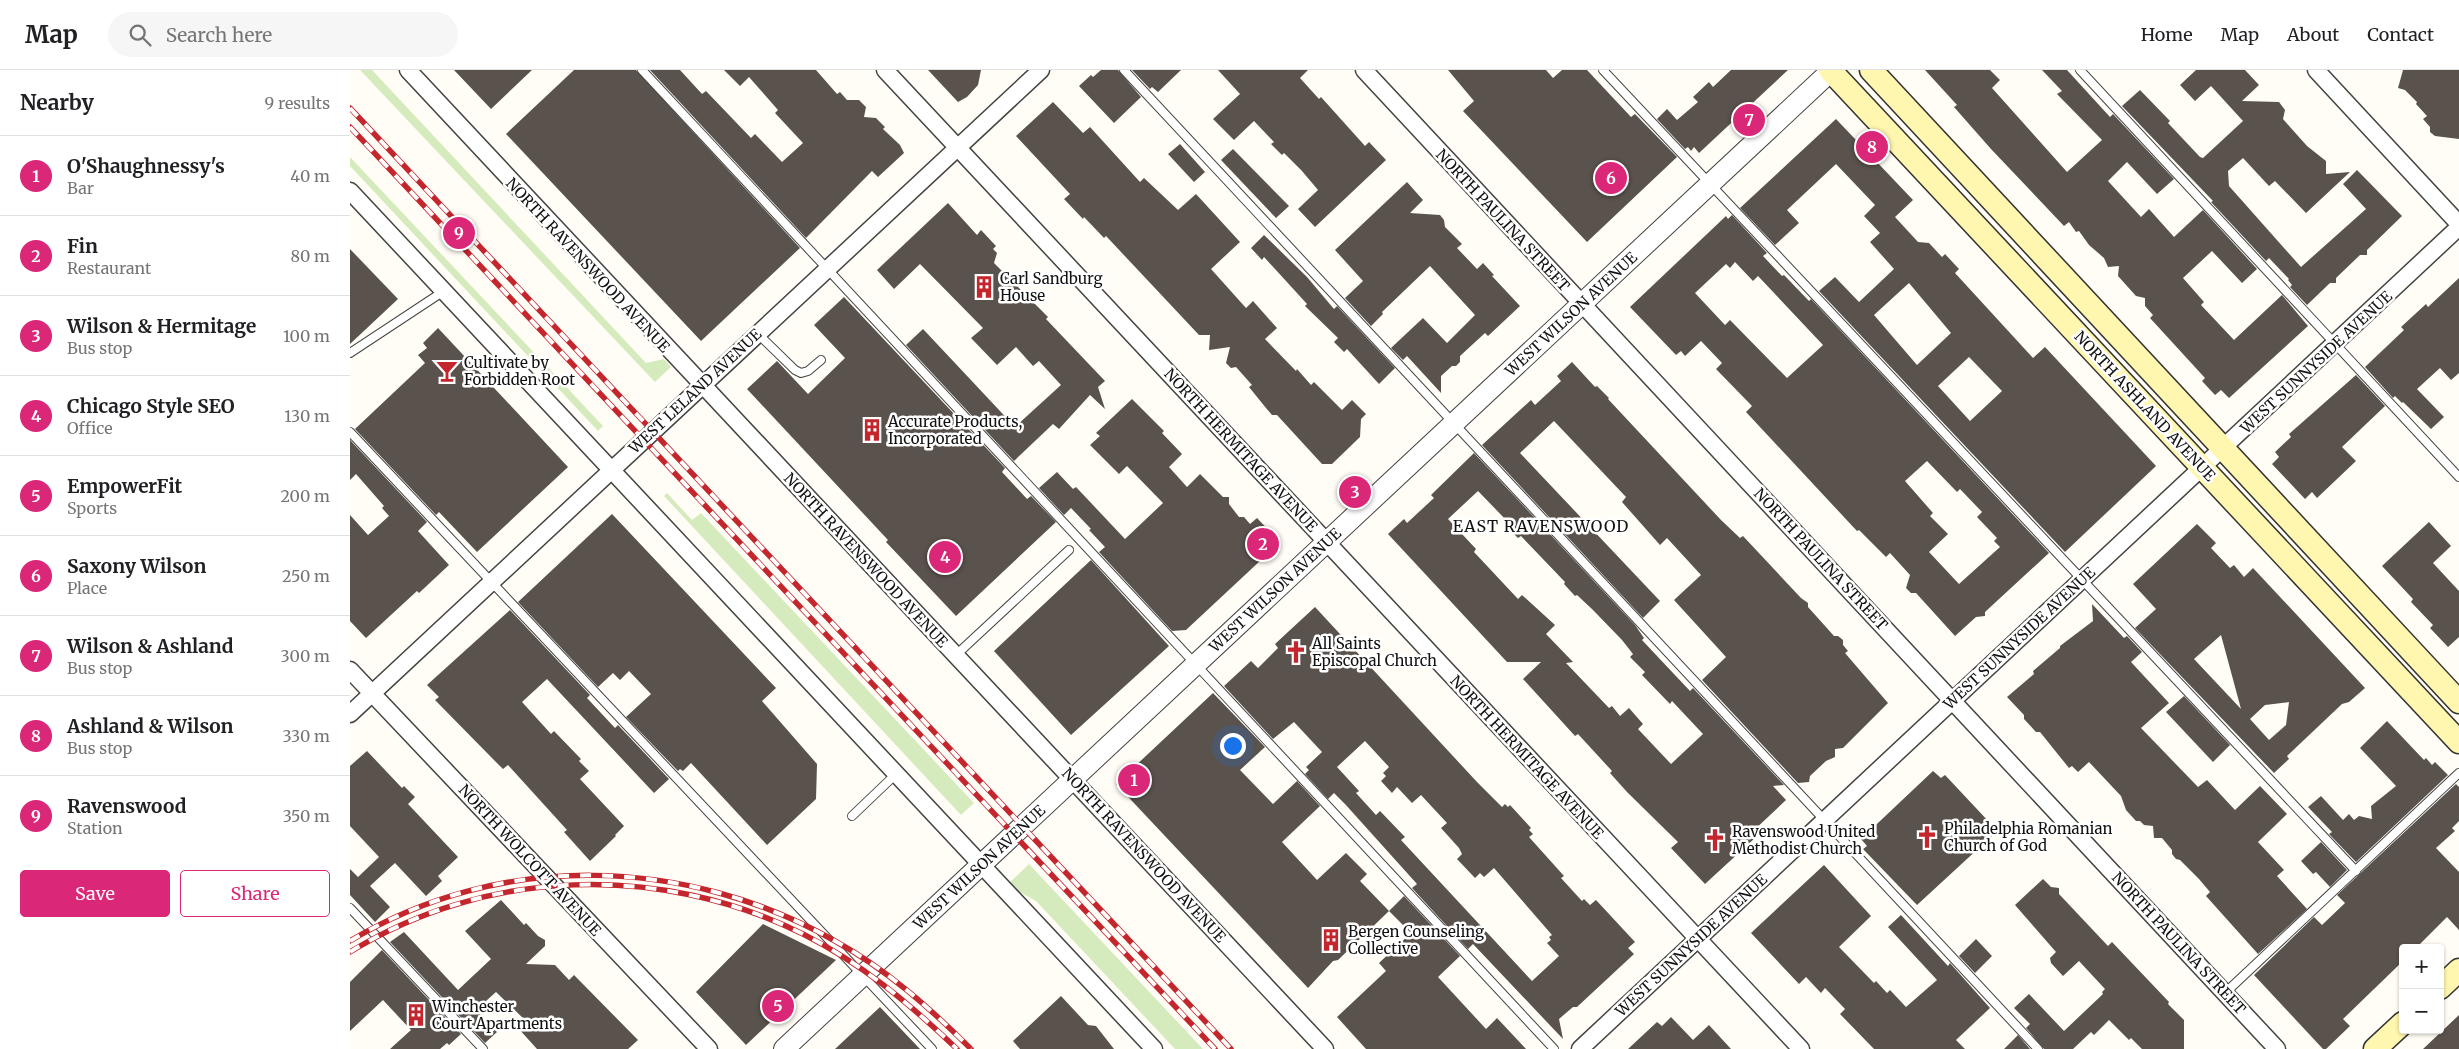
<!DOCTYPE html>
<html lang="en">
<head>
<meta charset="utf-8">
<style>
  :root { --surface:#fff; --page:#f6f6f6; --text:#202124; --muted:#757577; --line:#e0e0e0; --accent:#db2777 }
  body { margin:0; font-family:Merriweather,serif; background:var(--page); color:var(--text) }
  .controls { position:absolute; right:15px; bottom:15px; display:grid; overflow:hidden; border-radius:5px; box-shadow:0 1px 4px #0004 }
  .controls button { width:45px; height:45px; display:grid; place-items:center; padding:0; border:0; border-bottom:1px solid var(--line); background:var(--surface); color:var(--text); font:25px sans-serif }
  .you { position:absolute; left:882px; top:675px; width:18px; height:18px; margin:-12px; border:4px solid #fff; border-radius:50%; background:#1a73e8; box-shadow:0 0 0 8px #1a73e833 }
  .badge { display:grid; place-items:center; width:32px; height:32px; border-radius:50%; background:var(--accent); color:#fff; font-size:16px; font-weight:700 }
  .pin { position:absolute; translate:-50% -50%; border:2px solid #fff; box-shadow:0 1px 5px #0006 }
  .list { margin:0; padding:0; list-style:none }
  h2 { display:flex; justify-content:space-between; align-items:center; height:65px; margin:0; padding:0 20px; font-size:21px }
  h2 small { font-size:16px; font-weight:400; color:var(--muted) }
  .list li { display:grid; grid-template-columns:32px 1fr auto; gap:15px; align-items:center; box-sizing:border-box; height:80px; padding:0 20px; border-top:1px solid var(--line) }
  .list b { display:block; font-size:19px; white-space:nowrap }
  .list p { margin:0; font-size:16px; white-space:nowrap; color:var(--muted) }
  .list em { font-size:16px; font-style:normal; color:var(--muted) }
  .actions { display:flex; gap:10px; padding:15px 20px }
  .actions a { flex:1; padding:11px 0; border:1px solid var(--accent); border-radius:5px; text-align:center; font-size:18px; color:var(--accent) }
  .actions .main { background:var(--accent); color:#fff }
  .icon { flex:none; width:28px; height:28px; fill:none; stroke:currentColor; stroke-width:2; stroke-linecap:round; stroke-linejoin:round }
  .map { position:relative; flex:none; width:2109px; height:979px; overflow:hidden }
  header { display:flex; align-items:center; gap:30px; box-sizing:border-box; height:70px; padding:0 25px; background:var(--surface); border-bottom:1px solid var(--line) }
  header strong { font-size:24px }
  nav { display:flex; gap:28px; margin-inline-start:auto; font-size:18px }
  .search { width:350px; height:45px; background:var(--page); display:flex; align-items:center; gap:12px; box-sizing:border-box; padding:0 18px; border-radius:28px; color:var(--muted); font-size:19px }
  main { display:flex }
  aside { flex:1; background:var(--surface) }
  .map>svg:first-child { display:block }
</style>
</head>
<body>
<header>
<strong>Map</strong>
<div class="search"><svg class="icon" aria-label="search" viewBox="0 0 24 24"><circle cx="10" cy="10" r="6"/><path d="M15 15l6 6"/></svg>Search here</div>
<nav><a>Home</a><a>Map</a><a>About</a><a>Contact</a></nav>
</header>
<main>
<aside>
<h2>Nearby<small>9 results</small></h2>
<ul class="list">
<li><span class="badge">1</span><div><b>O'Shaughnessy's</b><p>Bar</p></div><em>40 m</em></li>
<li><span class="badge">2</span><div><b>Fin</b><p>Restaurant</p></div><em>80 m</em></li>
<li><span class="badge">3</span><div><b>Wilson &amp; Hermitage</b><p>Bus stop</p></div><em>100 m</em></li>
<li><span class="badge">4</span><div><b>Chicago Style SEO</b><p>Office</p></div><em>130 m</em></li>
<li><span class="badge">5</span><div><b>EmpowerFit</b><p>Sports</p></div><em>200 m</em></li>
<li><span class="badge">6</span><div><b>Saxony Wilson</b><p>Place</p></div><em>250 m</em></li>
<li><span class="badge">7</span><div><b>Wilson &amp; Ashland</b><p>Bus stop</p></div><em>300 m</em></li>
<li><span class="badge">8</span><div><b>Ashland &amp; Wilson</b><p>Bus stop</p></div><em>330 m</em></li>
<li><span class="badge">9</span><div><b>Ravenswood</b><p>Station</p></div><em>350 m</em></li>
</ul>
<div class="actions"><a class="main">Save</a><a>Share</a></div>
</aside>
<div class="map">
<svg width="2109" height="979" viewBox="0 0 2109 979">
  <rect width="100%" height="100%" fill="#fffdf5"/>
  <path fill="#d5ebbd" d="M10 0H22L296 293 314 289 321 297 305 312 303 310Z
    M0 87 253 356 248 361 0 96Z
    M317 423 342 450 351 443 624 733 611 745 314 426Z
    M679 794 853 979H825L686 831 657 815Z"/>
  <path fill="#5a524d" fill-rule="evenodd" d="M104 0H182L141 39Z
    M224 0H286L450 178 351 271 156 64Z
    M300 0H330L352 24 356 21 401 68 405 64 432 92 453 73 425 43 428 40 399 7 390 16 374 0H466L487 24 490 22 497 30H509L516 37 514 47 526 48 535 57 533 59 550 75 554 83 528 107 522 101 456 168Z
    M578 0H631L628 15 617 27 608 32Z
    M751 0H768L791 27 764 53 729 16 741 5 743 7Z
    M782 0H831L808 22 802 17 800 19Z
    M868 0H958L950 8 969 29 971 27 1015 76 1019 72 1036 90 965 157 948 139 968 120 952 101 934 83 932 85 921 74 924 72 904 51 884 70 863 49 890 24Z
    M1098 0H1196L1203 8 1212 0H1237L1281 47 1285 44 1327 87 1237 172 1113 41 1124 31Z
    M1381 0H1438L1349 83 1344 77 1341 81 1338 77 1335 79 1307 49 1317 39 1327 50 1348 32 1343 27 1359 12 1363 17Z
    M1575 0H1640L1650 10 1642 18 1717 102 1752 70 1707 24 1712 21 1692 0H1717L1760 47 1763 44 1824 109 1807 124 1777 92 1758 111 1791 147 1799 139 1824 167 1853 140 1907 199 1892 213 1862 181 1833 208 1854 232 1851 235 1884 270 1932 225 1958 256 1879 328 1871 320 1865 325 1852 311 1855 308 1800 248 1803 245 1795 236V228L1786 226 1768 206 1769 196 1758 197 1754 188 1739 175 1729 161 1726 162 1719 152 1714 156 1641 79 1604 37 1607 35Z
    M1846 0H1895L1909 15 1892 31 1929 32 1935 40 1933 49 1957 76 1976 91V104L2000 102 1956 143 1925 111 1919 116 1893 88 1878 101 1879 116 1951 197 2016 139 1993 114 2007 100 2052 146 2017 180V185H2010L1986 208V213H1980L1957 235 1940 217 1942 215 1938 210 1939 209 1919 188 1916 191 1861 132 1863 131 1772 36 1790 20 1820 51 1818 53 1850 87 1853 88 1893 51 1861 16 1845 31 1830 15Z
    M2053 0H2109V69L2085 66 2080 62V57L2073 49 2077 46 2066 34 2067 32 2055 20 2048 18Z
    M703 32 733 63 740 57 790 112 794 108 828 140 846 124 890 172 861 199 896 238 903 231 927 258 915 269 946 301 947 299 961 315 964 312 992 340 1002 330 1016 344 1011 349 1010 367 982 394H972L927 345H922L916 338 899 317 902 315 886 297 881 298 876 293 880 277 859 280 860 265H849L756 166 754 168 734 147 733 149 714 129 720 124 666 66Z
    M1486 49 1563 130 1545 147 1568 172 1579 173 1592 187 1595 184 1609 199 1605 203 1683 288 1695 277 1806 396 1715 482 1469 221 1485 207 1509 232 1544 199 1520 172 1530 163 1514 146 1525 135 1486 94 1437 140 1449 153 1425 175 1390 138ZM1559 213 1601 263 1567 295 1524 245ZM1619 287 1652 321 1620 351 1588 316Z
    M830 74 855 102 844 112 818 84Z
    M883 79 939 136 926 148 871 90Z
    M1057 112 1073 130 1060 143 1090 145 1094 150 1095 157 1112 174 1107 178 1127 199 1133 193 1144 205 1142 206 1170 236 1138 266 1135 263 1110 286V292L1106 296H1102L1091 306V323L1057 286 1053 290 1041 278 1073 248 1097 273 1125 245 1080 196 1032 242 1033 244 1021 256 995 228 1013 211 985 180Z
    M598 133 627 165 631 160 646 176 643 179 647 183 644 193 698 247 696 249 755 311 748 317 755 339 740 325 709 359 703 354 664 391 556 275 573 259 665 357 711 315 689 291 683 296 666 277 647 295 621 268 633 258 570 194 544 219 527 200Z
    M1382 145 1417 183 1413 186 1432 206 1434 205 1459 231 1461 229 1699 483 1635 542V546L1626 547 1605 566 1566 523H1561L1556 518 1560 505 1540 483 1536 487 1509 460 1507 461 1396 342 1402 336 1366 299 1372 293 1351 271 1335 286 1331 281 1326 285 1280 237 1376 146 1378 149ZM1385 192 1403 211 1408 206 1473 275 1437 308 1380 250 1375 255 1345 223 1376 194 1380 198ZM1577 391 1607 422 1610 419 1632 442 1627 447 1647 468 1644 471 1650 477 1609 514 1579 482 1598 464 1580 446 1583 443 1555 411Z
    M914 165 957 207 984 239 987 236 1045 298 1029 314 997 279 994 282 984 272 988 268 955 236 957 234 914 187 912 190 901 178Z
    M0 179 48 229 0 274Z
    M2109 208V303L2101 310 2090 298 2067 319 2094 347 2081 359 2053 332 2052 333 2045 326 2043 328 2015 297 2054 260 2051 257 2076 234 2078 237Z
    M494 227 655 398 652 402 677 429 681 426 706 452 606 546 536 472 538 470 397 319 427 291 458 324 495 288 464 255Z
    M88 258 218 397 127 482 89 442 86 445 5 359 75 293 68 285 77 278 73 273Z
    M1222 292 1245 317 1247 316 1259 328 1258 329 1371 450 1390 468 1393 466 1451 528 1458 533V537L1484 566H1488L1493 570V575L1498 581 1495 583 1538 633 1493 678 1485 679V687L1476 691 1460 706 1459 712 1448 713 1352 610 1376 587 1324 530 1351 505 1317 468 1310 475 1272 432 1276 427 1204 351 1170 383 1310 531 1293 548 1132 375 1181 330 1185 335 1211 311 1207 306Z
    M2006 305 2035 336 1992 377 2006 391 1967 428 1962 422 1955 429 1922 394 1929 387 1925 382 1941 367 1939 364Z
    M782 329 814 361 812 363 832 384 819 397 837 417 850 404 873 427H879V434L889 447H894L900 454 907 448 928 470 927 475 836 560 822 561 749 482 755 477 739 460 741 459 721 438 714 445 689 418 707 402 723 419 726 417 775 469 813 433 777 396 769 404 740 375 750 366 746 363Z
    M0 370 77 452 68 461 99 495 69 523 67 521 16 568 0 551V445L18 465 39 446 32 438 34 436 6 404 0 410Z
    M1124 383 1285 555 1294 568 1292 570 1307 586 1340 621 1343 618 1434 715 1423 716 1436 730 1401 763 1405 768 1355 814 1321 778 1328 772 1277 722 1260 703 1262 701 1228 664 1225 666 1173 609 1191 592H1157L1038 464 1054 449 1057 453 1084 428 1081 425ZM1128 421 1159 453 1156 456 1168 468 1171 466 1215 512 1214 514 1225 526 1227 525 1243 540 1272 570 1283 584 1280 587 1295 602 1292 605 1320 634 1322 631 1353 664 1321 694 1288 659 1293 654 1279 638 1270 646 1262 636 1259 638 1216 593 1223 592 1196 564 1205 555 1172 525 1168 529 1124 482 1126 479 1098 449Z
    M262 444 426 618 412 631 467 694 466 729 417 775 341 693 333 701 330 699 328 701 276 647 301 624 279 601 270 610 263 603 248 617 168 532Z
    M2079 452 2101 476 2083 493 2109 521V567L2098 577 2080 558 2083 555 2061 532 2063 529 2032 496Z
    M1847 454 1866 473 1861 478 1880 498 1884 495 1894 507 1903 498 2015 618 1999 632 1992 634 1937 686 1939 689 1924 703 1785 558 1806 539 1783 514ZM1871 565 1891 639 1844 589ZM1939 632 1936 655 1919 670 1900 649 1915 635Z
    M741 490 819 576 721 665 644 581Z
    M1742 534 1774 568 1777 566 1792 582 1781 592 1819 633 1791 658 1848 717 1857 710 1885 740 1910 716 1937 744 1908 772 1934 800 1927 806 1957 839 1908 884 1856 826 1860 822 1849 809 1830 790 1826 789 1822 784V780L1812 768H1804L1803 756 1794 755 1790 751H1786L1776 740 1771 726 1739 692 1728 702 1722 696 1719 698 1690 662H1686L1674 649V645L1657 627 1684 604 1683 601 1710 578V576L1743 551Z
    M965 537 1127 712 1152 737 1155 734 1158 737 1160 735 1181 758 1179 760 1183 764 1179 767 1214 806 1211 808 1232 831 1234 829 1240 835 1246 830 1285 872 1278 878 1284 884 1227 937H1223L1209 949 1213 969 1123 874 1118 879 1062 818 1067 814 995 734 984 723 978 729 955 704 959 700 956 697 972 682 944 652 923 669 874 616 901 591 908 598 928 578 925 574ZM1015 671 1039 697 1033 703 1036 706 1031 711 1042 723 1047 717 1062 733 1071 725 1097 753 1091 758 1109 778 1112 784 1107 789 1125 808 1130 803 1134 807 1144 798 1202 865 1199 867 1201 870 1197 873 1209 886 1182 911 1051 770 1055 767 1030 741 1026 745 1006 723 1009 721 987 697Z
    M160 540 240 625 237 628 265 658 268 655 319 709 304 723 197 609 172 632 201 664 204 661 231 689 229 691 239 701 230 709 274 756 265 765 266 766 240 791 214 762 217 760 158 695 153 699 141 687 85 630 89 627 77 615Z
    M863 623 915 677 890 700 923 734 947 711 970 736 932 772 967 810 996 783 1017 804 1010 811 1039 841 988 890 983 891 958 918 766 714Z
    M1834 626 1880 675 1863 692 1816 642Z
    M2037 651 2074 690 2076 688 2082 695 2085 692 2098 705 2006 792 1979 764 1982 762 1958 737 1971 726 1993 750 1999 744 2004 750 2009 746 2022 749 2021 736 2046 716 2010 678Z
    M17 681 52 718 54 716 65 727 58 734 108 787 88 806 92 811 76 826 45 793 20 816 40 837 25 852 0 825V799L8 807 29 787 0 756V696Z
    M1583 701 1591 708 1595 705 1640 753 1636 757 1643 765 1567 835 1513 779 1517 776 1511 769Z
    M2106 714 2109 717V751L2102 758 2105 761 2086 778 2109 802V860L2097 847 2066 878H2053V891L1993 949 2000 956 1976 979H1973L1904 905 1964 847 1972 855 1995 833 1987 825Z
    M1971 772 1997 800 1980 817 1966 802 1963 804 1951 791Z
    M1474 795 1521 846 1489 877 1524 913 1526 911 1537 923 1540 920 1556 937 1587 910 1538 857 1551 845 1598 896 1600 893 1640 938 1606 970 1615 979H1524L1490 944 1495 939 1475 918 1471 923 1456 907 1449 914 1401 863Z
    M1693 809 1701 817 1709 818V824L1758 876 1762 872 1819 932 1818 934 1834 950V979H1792L1781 968 1779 970 1759 950 1744 965 1741 962 1723 979H1694L1676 958 1680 954 1664 938 1679 924 1714 961 1753 924 1752 922 1755 919 1729 891 1713 906 1701 893 1700 888 1706 882 1665 835Z
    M1054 826 1110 886 1088 907 1136 959 1147 948 1176 979H1016L987 947 1036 901 1029 893 1061 863 1039 841Z
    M151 830 174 855 176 853 188 866 195 870V876L176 894 205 895 219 910 224 905 288 970 278 979H187L168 958 176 951 146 922 126 940 147 962 135 973 40 872 54 862 108 920 141 889 115 861Z
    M413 854 486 890 396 975 346 922Z
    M1626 869 1642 886 1625 903 1609 886Z
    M32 880 111 964 99 975 97 973 90 979H40L61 960 33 930 0 961V912Z
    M711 926 738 955 746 956 764 979H670L663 971Z
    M530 937 570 979H485Z
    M2109 945V979H2073Z
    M1321 947 1343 970 1359 955 1381 979H1278L1307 952 1312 956Z
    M1668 965 1680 979H1654Z"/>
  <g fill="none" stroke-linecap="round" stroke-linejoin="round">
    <defs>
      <path id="service" d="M292 0 1204 979
        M774 0 1688 979
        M1253 0 2006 801
        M1730 0 2109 407
        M407 263 445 300 451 303 458 301 471 290
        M0 283 94 221
        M0 362 582 979
        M606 585 719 480
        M502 746 546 704
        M0 838 133 979
        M1875 923 2109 703"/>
      <path id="minor" d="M58 0C362 328 670 652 975 979
        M535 0 1451 979
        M1014 0 1927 979
        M1966 0 2109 154
        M0 121 804 979
        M0 600 359 979
        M0 644 691 0
        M1230 979 2109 157"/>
      <path id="tertiary" d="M434 979 1482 0"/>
      <path id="secondary" d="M1480 0 2109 672
        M1521 0 2109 632
        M2090 918 2109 900
        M2025 979 2053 953"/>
    </defs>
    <use href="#service" stroke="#444" stroke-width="10"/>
    <use href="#minor" stroke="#444" stroke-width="19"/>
    <use href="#tertiary" stroke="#444" stroke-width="22"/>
    <use href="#secondary" stroke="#333" stroke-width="25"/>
    <use href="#service" stroke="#fff" stroke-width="8"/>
    <use href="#minor" stroke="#fff" stroke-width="16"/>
    <use href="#tertiary" stroke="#fff" stroke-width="20"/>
    <use href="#secondary" stroke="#fff6b0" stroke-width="22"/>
    <defs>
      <path id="rail" d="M0 38 881 979
        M0 57 865 979
        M0 871C149 781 336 786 485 871 536 899 580 938 621 979
        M0 882C136 798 310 793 453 864 511 893 560 934 607 979"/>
    </defs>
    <use href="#rail" stroke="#c4262e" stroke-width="5.5"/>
    <use href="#rail" stroke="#fff" stroke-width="4" stroke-dasharray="11" stroke-linecap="butt"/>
  </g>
  <defs>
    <symbol id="building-bare" viewBox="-9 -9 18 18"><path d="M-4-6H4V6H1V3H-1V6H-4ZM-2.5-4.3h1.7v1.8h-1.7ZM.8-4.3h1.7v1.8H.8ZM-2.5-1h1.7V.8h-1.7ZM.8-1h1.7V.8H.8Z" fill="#c4262e" stroke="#fff" stroke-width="2.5" paint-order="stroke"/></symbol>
    <symbol id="bar-bare" viewBox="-9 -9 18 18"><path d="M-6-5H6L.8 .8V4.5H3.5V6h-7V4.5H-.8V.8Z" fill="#c4262e" stroke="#fff" stroke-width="2.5" paint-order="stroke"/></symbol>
    <symbol id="church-bare" viewBox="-9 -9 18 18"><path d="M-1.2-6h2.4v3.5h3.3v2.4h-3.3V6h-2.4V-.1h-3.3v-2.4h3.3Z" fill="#c4262e" stroke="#fff" stroke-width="2.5" paint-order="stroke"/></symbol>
  </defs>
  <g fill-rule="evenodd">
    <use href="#building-bare" x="618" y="201" width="32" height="32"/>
    <use href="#bar-bare" x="81" y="285" width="32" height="32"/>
    <use href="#building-bare" x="506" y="344" width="32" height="32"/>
    <use href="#church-bare" x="930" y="566" width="32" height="32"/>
    <use href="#church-bare" x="1561" y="751" width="32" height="32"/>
    <use href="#church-bare" x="1349" y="754" width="32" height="32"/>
    <use href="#building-bare" x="965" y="854" width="32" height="32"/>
    <use href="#building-bare" x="50" y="929" width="32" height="32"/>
  </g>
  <g text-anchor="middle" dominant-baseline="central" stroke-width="5" stroke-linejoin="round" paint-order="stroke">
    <g font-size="15" fill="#111" stroke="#fff">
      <text transform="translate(1153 150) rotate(47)">NORTH PAULINA STREET</text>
      <text transform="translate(238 195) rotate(47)">NORTH RAVENSWOOD AVENUE</text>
      <text transform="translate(1221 244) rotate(-43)">WEST WILSON AVENUE</text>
      <text transform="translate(1966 292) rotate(-43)">WEST SUNNYSIDE AVENUE</text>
      <text transform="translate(345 321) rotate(-43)">WEST LELAND AVENUE</text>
      <text transform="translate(1795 336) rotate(47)">NORTH ASHLAND AVENUE</text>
      <text transform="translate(891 380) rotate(47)">NORTH HERMITAGE AVENUE</text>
      <text transform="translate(1471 489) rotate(47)">NORTH PAULINA STREET</text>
      <text transform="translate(516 490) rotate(47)">NORTH RAVENSWOOD AVENUE</text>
      <text transform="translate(925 520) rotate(-43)">WEST WILSON AVENUE</text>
      <text transform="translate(1669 568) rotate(-43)">WEST SUNNYSIDE AVENUE</text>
      <text transform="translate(1177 687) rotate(47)">NORTH HERMITAGE AVENUE</text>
      <text transform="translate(794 785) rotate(47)">NORTH RAVENSWOOD AVENUE</text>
      <text transform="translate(180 790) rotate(47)">NORTH WOLCOTT AVENUE</text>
      <text transform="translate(629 797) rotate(-43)">WEST WILSON AVENUE</text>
      <text transform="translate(1829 873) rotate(47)">NORTH PAULINA STREET</text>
      <text transform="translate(1341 875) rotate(-43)">WEST SUNNYSIDE AVENUE</text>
    </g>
    <g font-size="15" fill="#111" stroke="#fff" text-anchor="start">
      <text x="650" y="208">Carl Sandburg<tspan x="650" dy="17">House</tspan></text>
      <text x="114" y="292">Cultivate by<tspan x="114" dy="17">Forbidden Root</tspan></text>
      <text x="538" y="351">Accurate Products,<tspan x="538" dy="17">Incorporated</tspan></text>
      <text x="962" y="573">All Saints<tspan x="962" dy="17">Episcopal Church</tspan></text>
      <text x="1594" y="758">Philadelphia Romanian<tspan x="1594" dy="17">Church of God</tspan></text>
      <text x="1382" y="761">Ravenswood United<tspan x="1382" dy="17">Methodist Church</tspan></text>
      <text x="998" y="861">Bergen Counseling<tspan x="998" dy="17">Collective</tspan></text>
      <text x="82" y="936">Winchester<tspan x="82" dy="17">Court Apartments</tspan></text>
    </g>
    <g font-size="16" letter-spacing="1" fill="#111" stroke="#fff">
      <text x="1191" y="456">EAST RAVENSWOOD</text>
    </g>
  </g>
</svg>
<div class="controls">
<button>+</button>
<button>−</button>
</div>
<div class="you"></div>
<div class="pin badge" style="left:784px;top:710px">1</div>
<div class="pin badge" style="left:913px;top:474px">2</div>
<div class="pin badge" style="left:1005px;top:422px">3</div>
<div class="pin badge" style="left:595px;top:487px">4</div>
<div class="pin badge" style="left:428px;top:936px">5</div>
<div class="pin badge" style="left:1261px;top:108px">6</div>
<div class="pin badge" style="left:1399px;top:50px">7</div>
<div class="pin badge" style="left:1522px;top:77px">8</div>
<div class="pin badge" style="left:109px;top:163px">9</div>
</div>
</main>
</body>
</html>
